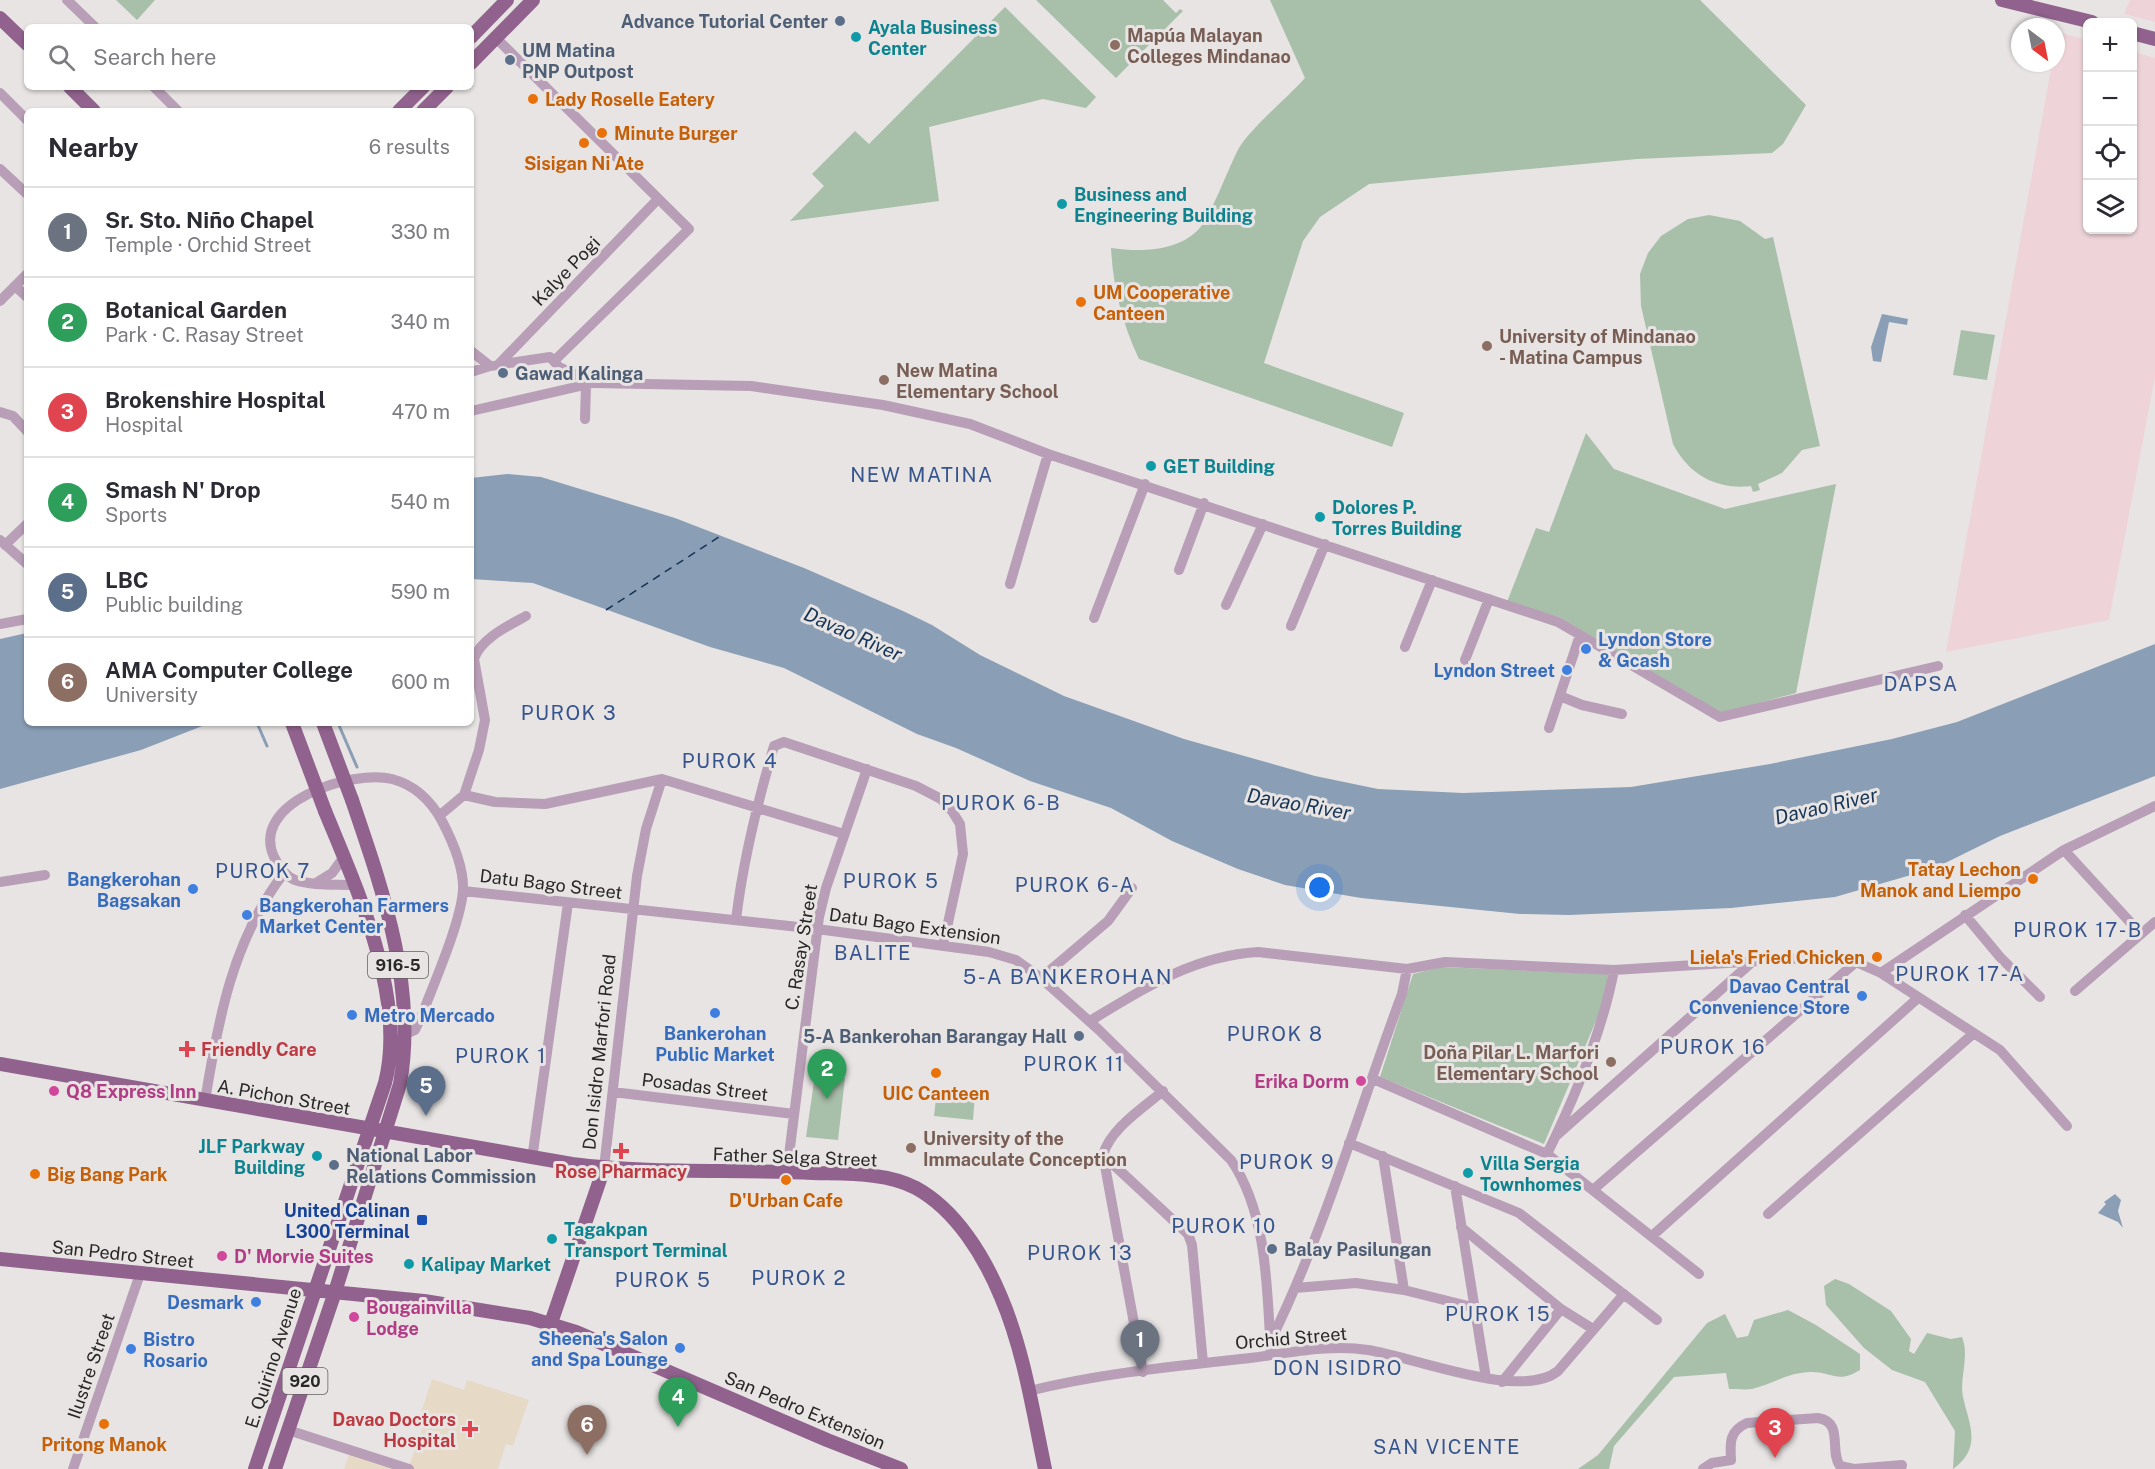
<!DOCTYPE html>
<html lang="en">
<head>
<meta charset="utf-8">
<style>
  :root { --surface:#fff; --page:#f2f2f3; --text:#2b2b33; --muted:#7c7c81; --line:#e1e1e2; --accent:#346edd }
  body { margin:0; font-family:"Public Sans",sans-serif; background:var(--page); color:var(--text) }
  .controls { position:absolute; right:18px; top:18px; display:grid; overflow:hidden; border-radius:9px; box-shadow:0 2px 4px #0004 }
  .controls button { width:54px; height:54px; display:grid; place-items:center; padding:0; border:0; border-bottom:2px solid var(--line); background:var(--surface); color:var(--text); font:30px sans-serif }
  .compass { position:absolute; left:2011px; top:18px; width:54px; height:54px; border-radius:50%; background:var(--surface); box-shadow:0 2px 4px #0004; rotate:148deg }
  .you { position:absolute; left:1320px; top:888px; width:21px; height:21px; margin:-15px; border:4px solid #fff; border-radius:50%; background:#1a73e8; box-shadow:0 0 0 9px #1a73e833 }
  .badge { display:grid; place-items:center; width:39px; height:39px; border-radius:50%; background:var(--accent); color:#fff; font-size:20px; font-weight:700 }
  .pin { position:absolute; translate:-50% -50px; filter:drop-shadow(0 2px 3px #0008) }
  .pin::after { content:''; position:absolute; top:32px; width:21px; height:18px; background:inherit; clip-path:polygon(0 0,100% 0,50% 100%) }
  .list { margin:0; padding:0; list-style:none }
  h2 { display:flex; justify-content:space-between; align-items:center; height:78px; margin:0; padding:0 24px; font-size:26px }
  h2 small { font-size:20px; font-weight:400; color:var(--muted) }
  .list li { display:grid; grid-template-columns:39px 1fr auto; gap:18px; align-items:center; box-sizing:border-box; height:90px; padding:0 24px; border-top:2px solid var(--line) }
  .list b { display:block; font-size:22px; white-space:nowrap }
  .list p { margin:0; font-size:20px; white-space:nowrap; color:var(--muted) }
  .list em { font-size:20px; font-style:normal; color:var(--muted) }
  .icon { flex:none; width:33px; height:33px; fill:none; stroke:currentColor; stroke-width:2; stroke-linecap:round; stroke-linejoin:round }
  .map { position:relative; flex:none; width:2155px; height:1469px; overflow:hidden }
  .search { position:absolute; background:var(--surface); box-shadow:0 2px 4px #0004; left:24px; top:24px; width:450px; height:66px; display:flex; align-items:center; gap:15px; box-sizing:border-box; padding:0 21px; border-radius:9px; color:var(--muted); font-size:22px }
  .panel { position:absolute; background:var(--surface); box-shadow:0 2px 4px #0004; left:24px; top:108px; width:450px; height:618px; border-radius:9px }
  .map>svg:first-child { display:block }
</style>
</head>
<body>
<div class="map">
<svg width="2155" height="1469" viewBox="0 0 2155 1469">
  <rect width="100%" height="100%" fill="#e7e4e3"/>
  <path fill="#eed4d9" d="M2130 0H2155V22L2124 14Z
    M2058 32 2087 40 2088 230H2132L2133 52 2155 58V377L2109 620 1946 652 2052 63H2056Z"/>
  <path fill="#e6dac6" d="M432 1379 464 1390 467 1380 529 1400 513 1446 506 1444 498 1469H408L427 1415 421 1412Z
    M349 1454 396 1469H344Z"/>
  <path fill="#a8bfaa" d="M116 0H155L137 20Z
    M1036 0H1163L1176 13 1180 9 1183 11 1116 78Z
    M1270 0H1700L1806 105 1783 144 1772 153 1637 159 1369 184 1320 217 1303 241 1264 363 1404 413 1392 447 1139 359C1122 323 1113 287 1111 248 1140 252 1176 252 1198 230 1211 217 1228 168 1239 148 1250 129 1288 97 1305 78Z
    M1005 7 1096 97 1086 108 1043 99 929 127 939 201 790 221 824 186 812 174 855 131 869 144Z
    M1709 215 1740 221 1765 239 1773 237 1820 446 1802 450 1782 473 1758 484 1760 490 1753 492 1751 486C1717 490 1689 475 1673 444L1641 306 1640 274 1648 253 1661 236 1688 219Z
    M1961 330 1995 335 1987 380 1953 375Z
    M1586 433 1614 469 1725 509 1836 484 1796 693 1722 713 1559 617 1507 602 1536 528 1549 532Z
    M1441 967 1608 974 1604 1002 1544 1144 1380 1077 1413 974Z
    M815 1075 845 1078 838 1140 806 1137Z
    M937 1090 975 1094 973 1120 934 1116Z
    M1835 1279 1849 1284 1891 1311 1911 1339 1909 1351 1914 1354 1927 1333 1951 1339 1962 1337C1970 1357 1959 1378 1963 1397 1966 1412 1975 1432 1970 1447 1968 1456 1960 1464 1953 1469L1955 1431 1925 1382 1892 1370 1864 1348 1826 1305 1824 1286Z
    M1788 1310 1816 1325 1860 1354V1370C1837 1384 1834 1372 1811 1372 1789 1372 1773 1384 1752 1389 1745 1390 1736 1389 1729 1389L1726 1373 1674 1377 1614 1446 1609 1469H1578L1598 1455 1707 1323 1725 1314 1737 1338 1748 1336 1754 1320Z"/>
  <path fill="#8a9eb5" d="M1882 314 1908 319 1907 325 1889 322 1881 362 1873 361 1871 347Z
    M507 474 541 477 675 518 804 568 903 611 932 625 980 655 1064 696 1184 739 1315 776 1378 789 1463 793 1631 787 1770 764 1892 739 1957 722 2155 644V776L2000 836 1935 868 1835 897 1731 908 1569 915 1520 914 1361 898 1285 885 1238 869 1172 841 1111 808 1030 781 956 748 917 734 784 668 710 647 533 583 471 579V478Z
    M27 633V723H210L141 750 0 789V639Z
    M2115 1194 2121 1200 2118 1211 2123 1228 2118 1222 2098 1213 2106 1204 2104 1202Z"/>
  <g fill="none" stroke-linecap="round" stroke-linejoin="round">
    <path stroke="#8a9eb5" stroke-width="3" d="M257 723 267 746
      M338 723 357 767"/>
    <path stroke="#153456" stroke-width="1.5" stroke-dasharray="8 6" stroke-linecap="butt" d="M606 610 722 535"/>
    <path stroke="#b89eb6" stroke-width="10" d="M67 0 95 27
      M496 38 689 229 554 361
      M154 87 178 111
      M0 93 27 120
      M0 169 27 194
      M15 286 27 297
      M0 301 27 274
      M471 351 490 366
      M498 365 658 199
      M471 372 490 366 550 357 559 367 594 383 751 386 883 405 970 424 1048 454 1558 622 1720 717 1938 666
      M471 411 593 383
      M0 412 13 416 27 431
      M585 419 586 385
      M0 540 27 564
      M5 545 27 524
      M1179 570 1204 503
      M1010 584 1048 454
      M1226 605 1263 524
      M1094 618 1145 484
      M0 624 27 619
      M1291 626 1325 544
      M1405 647 1432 580
      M1465 660 1489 599
      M1560 696 1582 705 1622 714
      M1549 728 1580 635
      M464 795 495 802 545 804 662 779 844 834
      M439 816 464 795 479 750 485 720 474 659C480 639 508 626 526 616
      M2064 850 2141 934
      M0 882 45 875
      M316 883 332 873 344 857
      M354 885C335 884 313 886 295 880 285 876 279 867 274 857 249 802 353 769 392 779 415 785 431 801 442 821 453 842 464 867 463 890 461 922 434 983 422 1015L415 1030 406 1034
      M463 891 817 929 989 952 1016 960 1041 978 1099 1030 1231 1160C1268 1214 1267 1291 1271 1355
      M1965 915 2000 957 2040 997
      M736 920C743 860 757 804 774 746L784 742 916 786 941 799 952 811 960 824 963 854 943 946
      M1881 973 2064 850 2155 806
      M1041 978 1108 921 1132 888
      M2075 991 2155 922
      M1090 1021C1144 988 1193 956 1258 952L1407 969 1445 962 1614 970 1807 958 1856 962 1881 973 2000 1050 2067 1126
      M1373 1079 1547 1154 1699 1274
      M613 1092 794 1114
      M205 1101C218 1020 233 939 284 873
      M1557 1135 1751 963
      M1349 1143 1519 1213 1657 1320
      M1547 1154C1575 1097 1602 1033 1614 970
      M1103 1155 1188 1234 1192 1245 1203 1363
      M1383 1156 1404 1290
      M532 1159 568 903
      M604 1168 637 876 646 829 662 779
      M787 1171 819 917 826 888 867 769
      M1455 1186 1486 1378
      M1594 1189 1856 962
      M1768 1214 1974 1033
      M1461 1227 1561 1309 1593 1329
      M1652 1236 1918 998
      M1295 1288 1356 1283 1404 1290 1472 1307
      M1271 1340C1325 1230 1359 1109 1402 994L1407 969
      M1143 1372 1103 1155C1110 1129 1143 1108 1163 1091
      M1502 1382 1561 1309
      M1029 1391C1101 1373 1177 1366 1250 1358 1288 1353 1330 1344 1368 1350 1414 1357 1521 1401 1558 1371L1624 1294
      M288 1430 409 1469
      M73 1469 140 1274
      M1703 1469 1712 1463 1731 1460C1730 1443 1729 1431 1747 1423L1818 1418C1844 1422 1829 1451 1840 1466L1854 1469 1902 1465 1901 1469"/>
    <path stroke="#90628d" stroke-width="14" d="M2002 0 2092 22
      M0 18 27 44
      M2132 33 2155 39
      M471 37 507 0
      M471 63 533 0
      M70 87 94 111
      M399 111 423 87
      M423 111 447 87
      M0 1064 572 1164C652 1174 732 1169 813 1173 845 1174 886 1172 916 1188 956 1210 984 1256 1001 1297 1024 1351 1033 1412 1045 1469
      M0 1259 424 1301 530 1318 576 1332 827 1440 901 1469
      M551 1323 604 1168
      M255 1469 385 1083C407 998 357 889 325 811
      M275 1469 335 1292 400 1084C417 987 383 891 352 800"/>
    <path stroke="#90628d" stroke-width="14" d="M292 723 325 811
      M323 723 352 800"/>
  </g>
  <g fill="#5c6f8a" stroke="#e7e4e3" stroke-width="2">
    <circle cx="840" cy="21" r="6"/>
    <circle cx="510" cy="60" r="6"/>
    <circle cx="503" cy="373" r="6"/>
    <circle cx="1079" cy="1036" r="6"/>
    <circle cx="334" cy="1165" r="6"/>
    <circle cx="1272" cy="1249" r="6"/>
  </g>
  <g fill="#0f9aa8" stroke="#e7e4e3" stroke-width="2">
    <circle cx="856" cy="37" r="6"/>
    <circle cx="1062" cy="204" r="6"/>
    <circle cx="1151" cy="466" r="6"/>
    <circle cx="1320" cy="517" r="6"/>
    <circle cx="317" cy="1156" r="6"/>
    <circle cx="1468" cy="1173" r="6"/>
    <circle cx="552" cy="1239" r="6"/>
    <circle cx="409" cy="1264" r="6"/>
  </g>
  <g fill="#8d6e63" stroke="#e7e4e3" stroke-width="2">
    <circle cx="1115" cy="45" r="6"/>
    <circle cx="1487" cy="346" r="6"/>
    <circle cx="884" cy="380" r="6"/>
    <circle cx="1611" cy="1062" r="6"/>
    <circle cx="911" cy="1148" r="6"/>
  </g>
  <g fill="#e8710a" stroke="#e7e4e3" stroke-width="2">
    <circle cx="533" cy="99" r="6"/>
    <circle cx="602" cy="133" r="6"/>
    <circle cx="584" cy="143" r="6"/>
    <circle cx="1081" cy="302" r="6"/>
    <circle cx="2033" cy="879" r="6"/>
    <circle cx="1877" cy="957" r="6"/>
    <circle cx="936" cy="1073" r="6"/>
    <circle cx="35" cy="1174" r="6"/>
    <circle cx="786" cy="1180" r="6"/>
    <circle cx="104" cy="1424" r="6"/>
  </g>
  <g fill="#3f7fe0" stroke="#e7e4e3" stroke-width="2">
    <circle cx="1586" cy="649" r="6"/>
    <circle cx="1567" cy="670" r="6"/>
    <circle cx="193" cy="889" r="6"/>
    <circle cx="247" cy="915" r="6"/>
    <circle cx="1862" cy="996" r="6"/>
    <circle cx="715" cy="1013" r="6"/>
    <circle cx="352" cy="1015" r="6"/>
    <circle cx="256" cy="1302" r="6"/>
    <circle cx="680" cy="1348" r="6"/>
    <circle cx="131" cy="1349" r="6"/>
  </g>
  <g fill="#e0444e" stroke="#e7e4e3" stroke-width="2">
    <path d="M184 1040h6v6h6v6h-6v6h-6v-6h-6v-6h6z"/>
    <path d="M618 1142h6v6h6v6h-6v6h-6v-6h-6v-6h6z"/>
    <path d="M467 1420h6v6h6v6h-6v6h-6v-6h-6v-6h6z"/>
  </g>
  <g fill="#d1479c" stroke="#e7e4e3" stroke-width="2">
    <circle cx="1361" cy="1081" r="6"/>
    <circle cx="54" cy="1091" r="6"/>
    <circle cx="222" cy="1256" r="6"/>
    <circle cx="354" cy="1317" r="6"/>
  </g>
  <rect fill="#1a4fb4" stroke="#e7e4e3" stroke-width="2" x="416" y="1214" width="12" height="12" rx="3"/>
  <g text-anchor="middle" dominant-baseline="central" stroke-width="6" stroke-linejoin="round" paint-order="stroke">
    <g fill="#e7e4e3" stroke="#62605f" stroke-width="1.5">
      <rect x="368" y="952" width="60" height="26" rx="4.5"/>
      <rect x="282.5" y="1368" width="45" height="26" rx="4.5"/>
    </g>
    <g font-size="16" font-weight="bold" fill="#292827">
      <text x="398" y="965">916-5</text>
      <text x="305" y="1381">920</text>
    </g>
    <g font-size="18" font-weight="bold" fill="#4e5e75" stroke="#e7e4e3" text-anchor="start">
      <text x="828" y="21" text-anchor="end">Advance Tutorial Center</text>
      <text x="522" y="50">UM Matina<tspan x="522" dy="21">PNP Outpost</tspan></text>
      <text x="515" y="373">Gawad Kalinga</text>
      <text x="1067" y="1036" text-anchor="end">5-A Bankerohan Barangay Hall</text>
      <text x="346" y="1155">National Labor<tspan x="346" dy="21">Relations Commission</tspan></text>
      <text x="1284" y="1249">Balay Pasilungan</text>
    </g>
    <g font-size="18" font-weight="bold" fill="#0d838f" stroke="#e7e4e3" text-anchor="start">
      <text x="868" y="27">Ayala Business<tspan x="868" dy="21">Center</tspan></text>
      <text x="1074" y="194">Business and<tspan x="1074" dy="21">Engineering Building</tspan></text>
      <text x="1163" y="466">GET Building</text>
      <text x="1332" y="507">Dolores P.<tspan x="1332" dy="21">Torres Building</tspan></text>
      <text x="305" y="1146" text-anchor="end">JLF Parkway<tspan x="305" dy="21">Building</tspan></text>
      <text x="1480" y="1163">Villa Sergia<tspan x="1480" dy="21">Townhomes</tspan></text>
      <text x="564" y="1229">Tagakpan<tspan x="564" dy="21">Transport Terminal</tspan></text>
      <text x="421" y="1264">Kalipay Market</text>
    </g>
    <g font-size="18" font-weight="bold" fill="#785e54" stroke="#e7e4e3" text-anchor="start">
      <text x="1127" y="35">Mapúa Malayan<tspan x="1127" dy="21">Colleges Mindanao</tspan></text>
      <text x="1499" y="336">University of Mindanao<tspan x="1499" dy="21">- Matina Campus</tspan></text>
      <text x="896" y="370">New Matina<tspan x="896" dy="21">Elementary School</tspan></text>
      <text x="1599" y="1052" text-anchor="end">Doña Pilar L. Marfori<tspan x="1599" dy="21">Elementary School</tspan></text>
      <text x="923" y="1138">University of the<tspan x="923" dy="21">Immaculate Conception</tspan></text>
    </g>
    <g font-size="18" font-weight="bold" fill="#c56008" stroke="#e7e4e3" text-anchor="start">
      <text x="545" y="99">Lady Roselle Eatery</text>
      <text x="614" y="133">Minute Burger</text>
      <text x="584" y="163" text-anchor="middle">Sisigan Ni Ate</text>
      <text x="1093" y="292">UM Cooperative<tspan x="1093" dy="21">Canteen</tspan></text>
      <text x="2021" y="869" text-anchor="end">Tatay Lechon<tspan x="2021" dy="21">Manok and Liempo</tspan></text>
      <text x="1865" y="957" text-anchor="end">Liela's Fried Chicken</text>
      <text x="936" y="1093" text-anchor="middle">UIC Canteen</text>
      <text x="47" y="1174">Big Bang Park</text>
      <text x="786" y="1200" text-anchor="middle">D'Urban Cafe</text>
      <text x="104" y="1444" text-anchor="middle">Pritong Manok</text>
    </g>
    <g font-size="18" fill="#292827" stroke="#e7e4e3">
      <text transform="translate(566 271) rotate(-46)">Kalye Pogi</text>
      <text transform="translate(551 884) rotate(7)">Datu Bago Street</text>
      <text transform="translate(915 926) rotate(8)">Datu Bago Extension</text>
      <text transform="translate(801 947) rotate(-81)">C. Rasay Street</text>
      <text transform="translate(599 1052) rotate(-84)">Don Isidro Marfori Road</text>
      <text transform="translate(705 1087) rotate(7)">Posadas Street</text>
      <text transform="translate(284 1097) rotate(10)">A. Pichon Street</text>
      <text transform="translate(795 1157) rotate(2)">Father Selga Street</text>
      <text transform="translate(123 1254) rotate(6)">San Pedro Street</text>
      <text transform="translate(1291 1338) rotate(-5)">Orchid Street</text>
      <text transform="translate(273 1358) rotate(-72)">E. Quirino Avenue</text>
      <text transform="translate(91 1366) rotate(-71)">Ilustre Street</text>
      <text transform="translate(805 1410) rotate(23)">San Pedro Extension</text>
    </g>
    <g font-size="18" font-weight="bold" fill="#366cbe" stroke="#e7e4e3" text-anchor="end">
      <text x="1598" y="639" text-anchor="start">Lyndon Store<tspan x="1598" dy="21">&amp; Gcash</tspan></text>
      <text x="1555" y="670">Lyndon Street</text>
      <text x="181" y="879">Bangkerohan<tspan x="181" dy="21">Bagsakan</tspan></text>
      <text x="259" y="905" text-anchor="start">Bangkerohan Farmers<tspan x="259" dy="21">Market Center</tspan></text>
      <text x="1850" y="986">Davao Central<tspan x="1850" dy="21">Convenience Store</tspan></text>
      <text x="364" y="1015" text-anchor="start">Metro Mercado</text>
      <text x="715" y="1033" text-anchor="middle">Bankerohan<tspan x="715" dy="21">Public Market</tspan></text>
      <text x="244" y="1302">Desmark</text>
      <text x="668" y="1338">Sheena's Salon<tspan x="668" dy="21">and Spa Lounge</tspan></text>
      <text x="143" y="1339" text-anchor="start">Bistro<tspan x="143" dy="21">Rosario</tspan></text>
    </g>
    <g font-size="18" font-weight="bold" fill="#be3a42" stroke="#e7e4e3" text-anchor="start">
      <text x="201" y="1049">Friendly Care</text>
      <text x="621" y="1171" text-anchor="middle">Rose Pharmacy</text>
      <text x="456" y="1419" text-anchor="end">Davao Doctors<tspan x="456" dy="21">Hospital</tspan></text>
    </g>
    <g font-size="18" font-weight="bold" fill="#b23c85" stroke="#e7e4e3" text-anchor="start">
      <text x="1349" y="1081" text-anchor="end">Erika Dorm</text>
      <text x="66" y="1091">Q8 Express Inn</text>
      <text x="234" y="1256">D' Morvie Suites</text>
      <text x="366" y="1307">Bougainvilla<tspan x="366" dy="21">Lodge</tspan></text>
    </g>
    <g font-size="18" font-weight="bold" fill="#164399" stroke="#e7e4e3" text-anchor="end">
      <text x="410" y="1210">United Calinan<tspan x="410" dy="21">L300 Terminal</tspan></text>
    </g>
    <g font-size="20" letter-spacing="1.5" fill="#36558e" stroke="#e7e4e3">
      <text x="922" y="475">NEW MATINA</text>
      <text x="1921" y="684">DAPSA</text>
      <text x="569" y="713">PUROK 3</text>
      <text x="730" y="761">PUROK 4</text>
      <text x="1001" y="803">PUROK 6-B</text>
      <text x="263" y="871">PUROK 7</text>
      <text x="891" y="881">PUROK 5</text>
      <text x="1075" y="885">PUROK 6-A</text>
      <text x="2078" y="930">PUROK 17-B</text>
      <text x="873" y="953">BALITE</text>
      <text x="1960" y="974">PUROK 17-A</text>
      <text x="1275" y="1034">PUROK 8</text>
      <text x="1713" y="1047">PUROK 16</text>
      <text x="501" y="1056">PUROK 1</text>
      <text x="1074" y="1064">PUROK 11</text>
      <text x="1287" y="1162">PUROK 9</text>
      <text x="1224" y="1226">PUROK 10</text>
      <text x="1080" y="1253">PUROK 13</text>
      <text x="799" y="1278">PUROK 2</text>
      <text x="663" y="1280">PUROK 5</text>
      <text x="1498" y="1314">PUROK 15</text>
      <text x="1338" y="1368">DON ISIDRO</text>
      <text x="1447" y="1447">SAN VICENTE</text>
    </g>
    <g font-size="20" font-style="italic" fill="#153456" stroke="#e7e4e3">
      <text transform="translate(853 634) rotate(24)">Davao River</text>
      <text transform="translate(1299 804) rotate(10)">Davao River</text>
      <text transform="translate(1826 806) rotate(-13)">Davao River</text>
    </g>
    <g font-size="21" letter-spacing="1.5" fill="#36558e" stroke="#e7e4e3">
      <text x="1068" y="976">5-A BANKEROHAN</text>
    </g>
  </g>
</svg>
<div class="controls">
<button>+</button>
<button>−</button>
<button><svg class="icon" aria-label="locate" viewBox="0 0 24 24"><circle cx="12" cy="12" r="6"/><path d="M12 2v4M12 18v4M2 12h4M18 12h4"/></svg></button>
<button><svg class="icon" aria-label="layers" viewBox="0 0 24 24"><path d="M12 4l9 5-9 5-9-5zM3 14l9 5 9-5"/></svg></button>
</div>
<svg class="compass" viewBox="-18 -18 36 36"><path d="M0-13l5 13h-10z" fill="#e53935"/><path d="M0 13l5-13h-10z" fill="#7c7c81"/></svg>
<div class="you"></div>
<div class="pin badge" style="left:1140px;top:1370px;background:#6b7280">1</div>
<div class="pin badge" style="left:827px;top:1099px;background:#2e9e5b">2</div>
<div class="pin badge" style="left:1775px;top:1458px;background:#e0444e">3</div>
<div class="pin badge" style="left:678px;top:1427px;background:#2e9e5b">4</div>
<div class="pin badge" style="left:426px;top:1116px;background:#5c6f8a">5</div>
<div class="pin badge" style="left:587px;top:1455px;background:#8d6e63">6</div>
<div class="search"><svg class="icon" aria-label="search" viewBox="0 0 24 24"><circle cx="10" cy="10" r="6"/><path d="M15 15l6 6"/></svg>Search here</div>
<section class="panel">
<h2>Nearby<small>6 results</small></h2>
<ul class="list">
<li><span class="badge" style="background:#6b7280">1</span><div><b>Sr. Sto. Niño Chapel</b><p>Temple · Orchid Street</p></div><em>330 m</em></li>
<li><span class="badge" style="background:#2e9e5b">2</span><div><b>Botanical Garden</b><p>Park · C. Rasay Street</p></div><em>340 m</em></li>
<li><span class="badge" style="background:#e0444e">3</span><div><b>Brokenshire Hospital</b><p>Hospital</p></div><em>470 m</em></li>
<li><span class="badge" style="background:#2e9e5b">4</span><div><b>Smash N' Drop</b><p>Sports</p></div><em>540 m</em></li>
<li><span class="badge" style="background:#5c6f8a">5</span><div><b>LBC</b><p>Public building</p></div><em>590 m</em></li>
<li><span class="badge" style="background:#8d6e63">6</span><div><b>AMA Computer College</b><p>University</p></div><em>600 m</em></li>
</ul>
</section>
</div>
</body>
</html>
